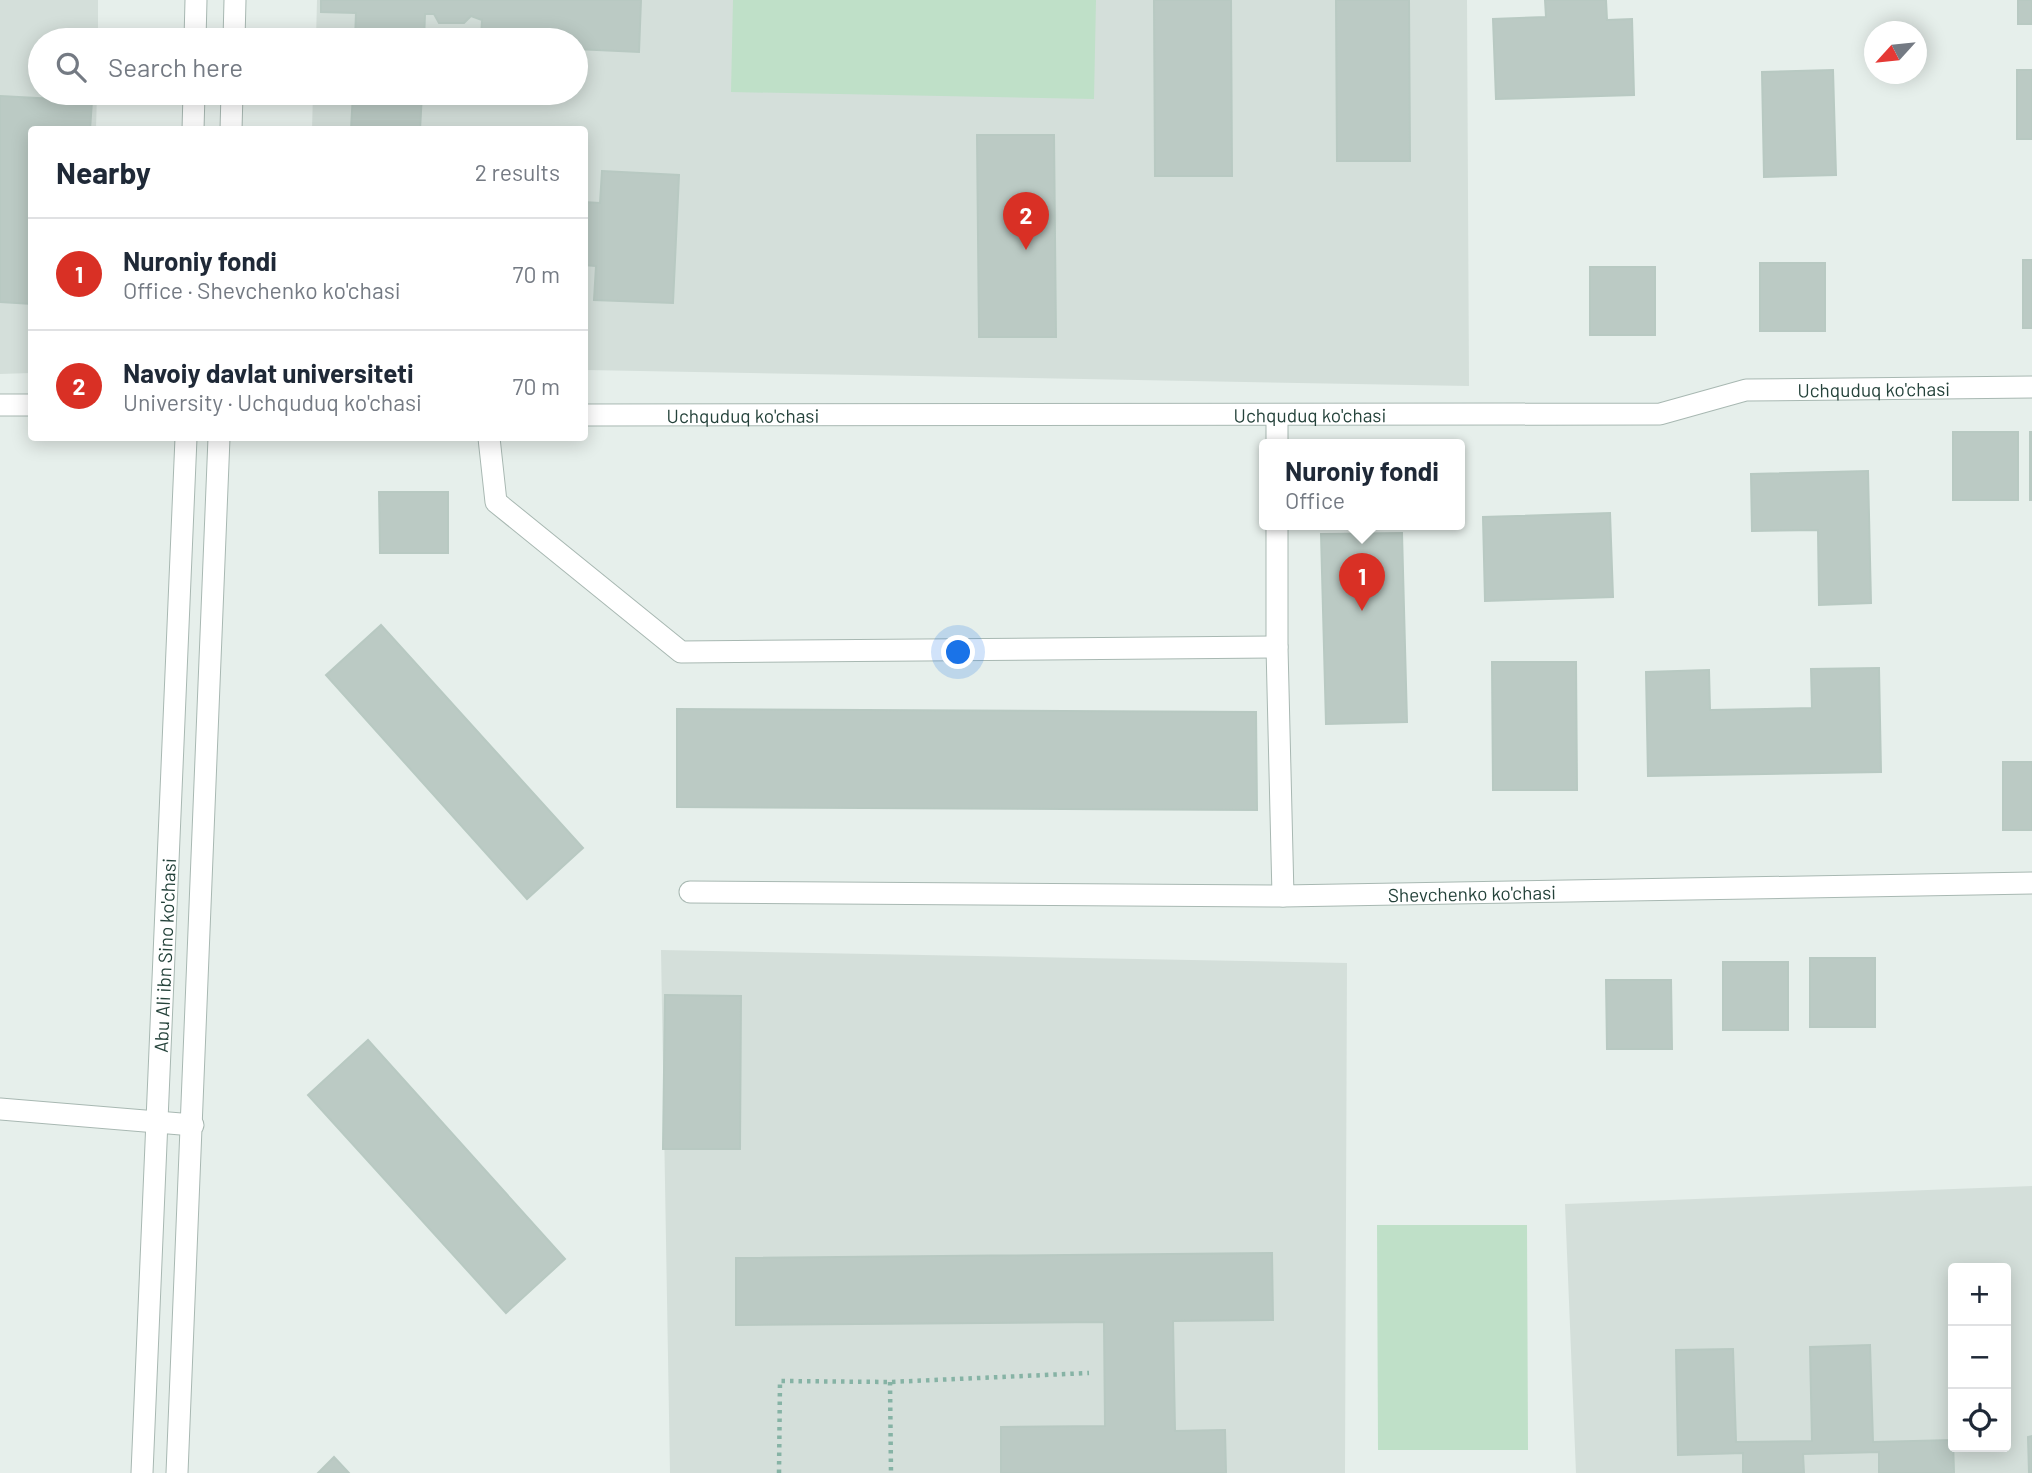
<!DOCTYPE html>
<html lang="en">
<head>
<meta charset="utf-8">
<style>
  :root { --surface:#fff; --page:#f2f2f3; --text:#1f2937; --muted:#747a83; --line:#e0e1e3; --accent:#d93025 }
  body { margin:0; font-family:Barlow,sans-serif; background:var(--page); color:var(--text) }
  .controls { position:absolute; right:21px; bottom:21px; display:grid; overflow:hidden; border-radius:7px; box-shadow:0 4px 18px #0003 }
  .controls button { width:63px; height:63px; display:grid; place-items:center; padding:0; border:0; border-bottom:2px solid var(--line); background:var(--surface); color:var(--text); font:35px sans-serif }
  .compass { position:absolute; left:1864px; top:21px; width:63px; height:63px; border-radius:50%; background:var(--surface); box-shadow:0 4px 18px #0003; rotate:243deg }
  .you { position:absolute; left:959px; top:653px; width:24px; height:24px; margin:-18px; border:5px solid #fff; border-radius:50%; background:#1a73e8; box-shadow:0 0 0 10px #1a73e833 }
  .badge { display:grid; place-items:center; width:46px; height:46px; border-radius:50%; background:var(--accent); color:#fff; font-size:23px; font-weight:700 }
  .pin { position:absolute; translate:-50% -58px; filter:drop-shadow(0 2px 4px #0008) }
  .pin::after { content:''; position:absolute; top:37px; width:24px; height:21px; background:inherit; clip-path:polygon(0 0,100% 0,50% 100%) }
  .popup { position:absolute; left:1259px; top:439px; width:206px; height:91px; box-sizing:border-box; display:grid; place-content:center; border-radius:7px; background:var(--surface); filter:drop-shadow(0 2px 5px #0005); font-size:23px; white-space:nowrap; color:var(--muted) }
  .popup b { font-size:26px; color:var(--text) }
  .popup::after { content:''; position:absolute; left:50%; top:100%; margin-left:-14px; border:14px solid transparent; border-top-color:var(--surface) }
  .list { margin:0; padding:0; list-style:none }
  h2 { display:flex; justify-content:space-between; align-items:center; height:91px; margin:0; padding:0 28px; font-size:30px }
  h2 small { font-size:23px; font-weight:400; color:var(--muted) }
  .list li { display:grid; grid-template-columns:46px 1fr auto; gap:21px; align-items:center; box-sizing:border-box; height:112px; padding:0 28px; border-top:2px solid var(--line) }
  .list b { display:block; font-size:26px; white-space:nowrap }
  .list p { margin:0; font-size:23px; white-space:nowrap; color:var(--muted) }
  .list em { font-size:23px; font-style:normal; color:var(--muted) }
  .icon { flex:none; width:38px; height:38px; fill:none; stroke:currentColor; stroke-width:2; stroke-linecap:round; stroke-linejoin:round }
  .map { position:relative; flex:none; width:2032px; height:1473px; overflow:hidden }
  .search { position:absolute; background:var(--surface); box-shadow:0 4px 18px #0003; left:28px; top:28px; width:560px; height:77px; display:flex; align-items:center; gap:18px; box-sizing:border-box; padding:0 24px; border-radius:38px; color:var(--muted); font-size:26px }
  .panel { position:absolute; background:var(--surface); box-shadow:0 4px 18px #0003; left:28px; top:126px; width:560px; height:315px; border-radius:7px }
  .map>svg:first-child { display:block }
</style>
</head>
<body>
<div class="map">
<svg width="2032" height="1473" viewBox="0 0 2032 1473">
  <rect width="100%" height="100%" fill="#e6efeb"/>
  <path fill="#d4dfda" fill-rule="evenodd" d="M0 0H98V40H40V93H97L96 129 32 130 31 373 0 374Z
    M317 0H1467L1469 386 585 370 584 130H312L313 93H576V40H316Z
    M661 950 1347 963 1345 1473H670Z
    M2032 1186V1473H1576L1565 1204ZM1953 1268H2006V1447H1953Z"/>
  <path fill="#bfe0c8" d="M733 0H1096L1094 99 731 92Z
    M1377 1225H1527L1528 1450H1378Z"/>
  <path fill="#bbcac4" stroke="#b8c9c2" stroke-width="2" d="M321 0H641L639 52 576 49V40H481L482 20 471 16 464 23H439L434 14H425L424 40H355L356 13 321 12Z
    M1154 0H1231L1232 176H1155Z
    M1336 0H1409L1410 161H1337Z
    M1545 0H1606L1607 20 1632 19 1634 95 1496 99 1493 19 1546 17Z
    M2018 0H2032V24H2018Z
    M1833 70 1836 175 1764 177 1762 72Z
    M2017 70H2032V139H2017Z
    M353 93H422L420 130H351Z
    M0 96 92 101 90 130H32V304L0 302Z
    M977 135H1054L1056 337H979Z
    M602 171 679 175 673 303 594 300 596 266 584 265V202L600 203Z
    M2023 260H2032V328H2023Z
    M1760 263H1825V331H1760Z
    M1590 267H1655V335H1590Z
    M1953 432H2018V500H1953Z
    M2030 432H2032V500H2030Z
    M1868 471 1871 603 1819 605 1818 530 1752 531 1751 474Z
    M379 492H448V553H380Z
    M1610 513 1613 597 1485 601 1483 517Z
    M1402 533 1407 722 1326 724 1321 534Z
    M381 625 583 848 527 899 326 675Z
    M1492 662H1576L1577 790H1493Z
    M1879 668 1881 772 1648 776 1646 672 1709 670 1710 710 1812 708 1811 669Z
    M677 709 1256 712 1257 810 677 807Z
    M2003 762H2032V830H2003Z
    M1810 958H1875V1027H1810Z
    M1723 962H1788V1030H1723Z
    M1606 980H1671L1672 1049H1607Z
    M665 995 741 996 740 1149H663Z
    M368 1040 565 1259 506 1313 308 1095Z
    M1272 1253 1273 1320 1173 1321 1175 1431 1225 1430 1226 1473H1001V1427L1105 1426 1104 1322 736 1325V1258Z
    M1870 1345 1873 1442 1953 1440 1954 1473H1879V1452L1803 1454 1804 1473H1743V1453L1678 1455 1676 1350 1733 1349 1736 1442 1812 1441 1810 1347Z
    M2032 1436V1473H2029L2028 1437Z
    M334 1457 349 1473H318Z"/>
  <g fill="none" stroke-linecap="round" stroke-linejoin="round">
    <defs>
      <g id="minor">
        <path d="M195 40 196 0"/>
        <path d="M234 40 235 0"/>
        <path d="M193 130 194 93"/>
        <path d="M231 130 232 93"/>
        <path d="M0 405H32"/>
        <path id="s1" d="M584 415 1660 414 1746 390 2032 387"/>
        <path d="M1277 415V445"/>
        <path d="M489 438 496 502 681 652 1277 647"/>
        <path id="s2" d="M1277 525V647L1283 896 2032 883"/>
        <path d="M690 892 1283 896"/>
        <path d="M0 1109 193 1125"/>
        <path id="s3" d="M142 1473 186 438"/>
        <path d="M177 1473 219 438"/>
      </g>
    </defs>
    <use href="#minor" stroke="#a8b8b2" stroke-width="23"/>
    <path stroke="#86b3a5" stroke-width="4.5" stroke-dasharray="3.5 5" stroke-linecap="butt" d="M890 1382 891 1473
      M779 1473 780 1381 890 1382 1089 1373"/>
    <use href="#minor" stroke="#fff" stroke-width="21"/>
  </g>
  <g text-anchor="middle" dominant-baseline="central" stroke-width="5" stroke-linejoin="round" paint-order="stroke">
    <g font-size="19" fill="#24423a" stroke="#f7fbf9">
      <text stroke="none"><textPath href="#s1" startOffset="1293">Uchquduq ko'chasi</textPath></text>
      <text stroke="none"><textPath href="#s1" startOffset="159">Uchquduq ko'chasi</textPath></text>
      <text stroke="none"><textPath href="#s1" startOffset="726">Uchquduq ko'chasi</textPath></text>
      <text stroke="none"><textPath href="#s2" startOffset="560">Shevchenko ko'chasi</textPath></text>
      <text stroke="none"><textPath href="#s3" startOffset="518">Abu Ali ibn Sino ko'chasi</textPath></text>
    </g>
  </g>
</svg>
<div class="controls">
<button>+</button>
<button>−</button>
<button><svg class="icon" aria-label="locate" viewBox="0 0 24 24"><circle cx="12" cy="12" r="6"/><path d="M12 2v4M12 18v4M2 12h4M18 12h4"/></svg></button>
</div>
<svg class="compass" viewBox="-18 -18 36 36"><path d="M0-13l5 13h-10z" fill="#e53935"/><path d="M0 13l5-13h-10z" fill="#747a83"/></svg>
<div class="you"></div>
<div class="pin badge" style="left:1362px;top:611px">1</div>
<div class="popup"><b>Nuroniy fondi</b>Office</div>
<div class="pin badge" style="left:1026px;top:250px">2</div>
<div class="search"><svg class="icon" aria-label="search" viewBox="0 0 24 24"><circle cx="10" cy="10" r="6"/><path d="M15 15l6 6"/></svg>Search here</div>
<section class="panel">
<h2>Nearby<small>2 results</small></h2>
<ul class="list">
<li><span class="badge">1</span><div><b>Nuroniy fondi</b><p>Office · Shevchenko ko'chasi</p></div><em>70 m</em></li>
<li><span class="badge">2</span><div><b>Navoiy davlat universiteti</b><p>University · Uchquduq ko'chasi</p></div><em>70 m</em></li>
</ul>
</section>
</div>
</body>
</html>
